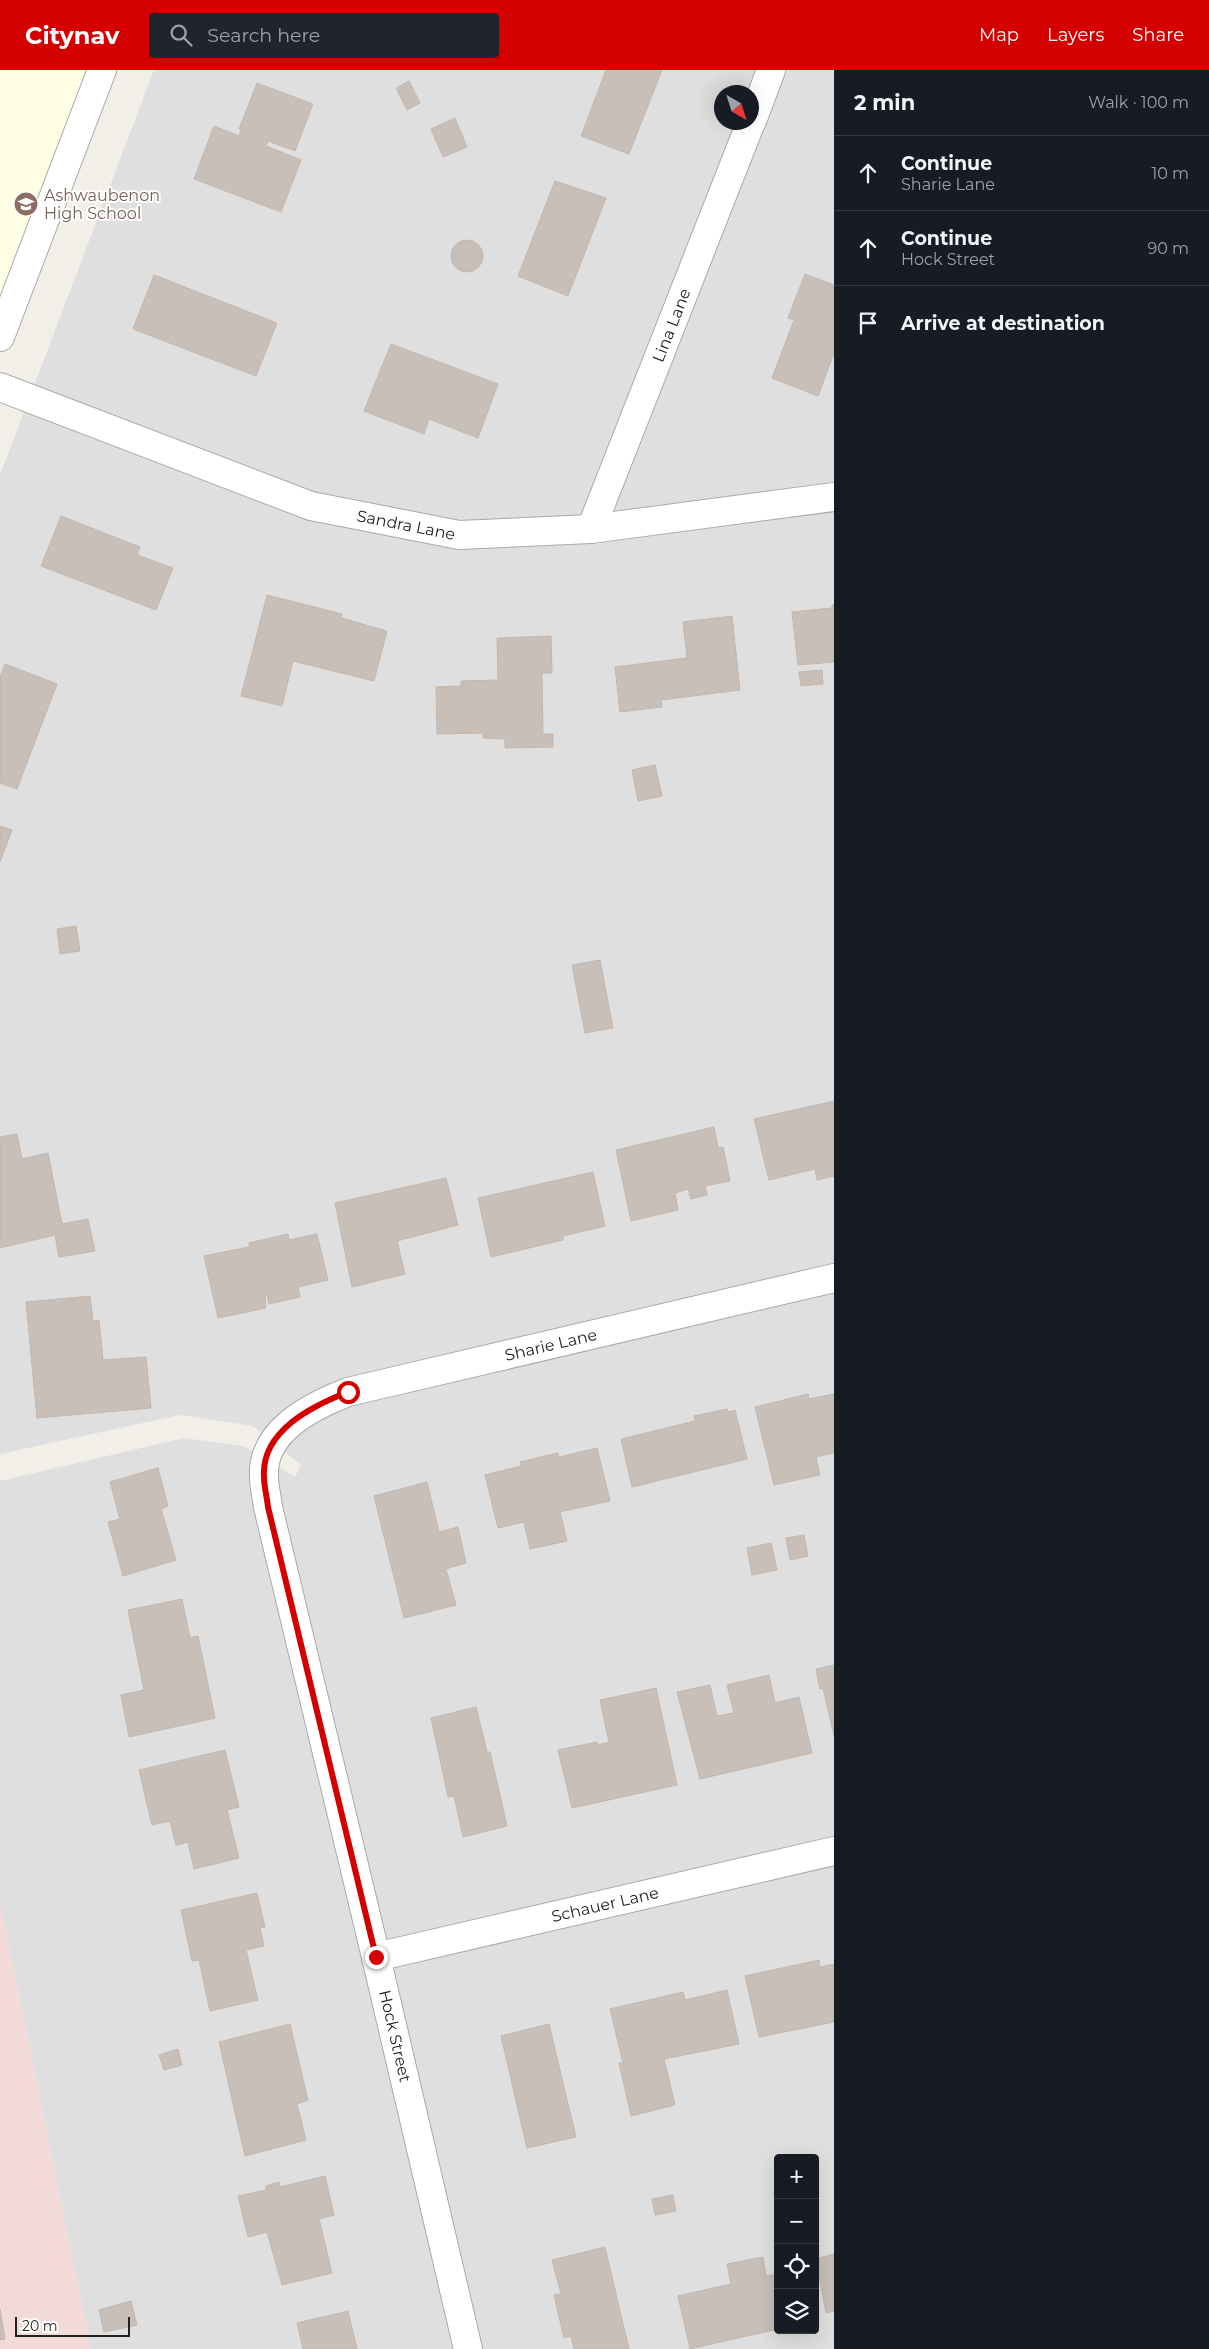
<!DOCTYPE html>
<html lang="en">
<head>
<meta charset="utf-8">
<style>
  :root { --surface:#171b24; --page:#20242c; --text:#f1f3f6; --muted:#9ea1a6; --line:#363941; --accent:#d40000 }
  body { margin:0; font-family:Montserrat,sans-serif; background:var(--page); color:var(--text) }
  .controls { position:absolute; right:15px; bottom:15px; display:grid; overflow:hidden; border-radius:5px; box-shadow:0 5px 20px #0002 }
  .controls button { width:45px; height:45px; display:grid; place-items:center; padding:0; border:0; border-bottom:1px solid var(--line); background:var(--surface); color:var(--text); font:25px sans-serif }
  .compass { position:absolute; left:714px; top:15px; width:45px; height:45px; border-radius:50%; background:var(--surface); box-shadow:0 5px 20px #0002; rotate:141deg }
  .scale { position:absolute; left:15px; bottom:12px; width:115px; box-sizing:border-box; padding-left:5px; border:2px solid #222; border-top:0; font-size:14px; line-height:18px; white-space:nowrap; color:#222; -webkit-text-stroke:4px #fff; paint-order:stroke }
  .stop { position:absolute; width:15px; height:15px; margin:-11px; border:4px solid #d40000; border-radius:50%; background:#fff }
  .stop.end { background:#d40000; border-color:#fff; box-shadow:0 1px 5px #0008 }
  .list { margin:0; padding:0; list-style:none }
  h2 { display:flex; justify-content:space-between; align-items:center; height:65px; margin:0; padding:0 20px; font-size:21px }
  h2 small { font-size:16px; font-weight:400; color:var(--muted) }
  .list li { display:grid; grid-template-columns:32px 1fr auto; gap:15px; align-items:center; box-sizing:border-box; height:75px; padding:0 20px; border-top:1px solid var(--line) }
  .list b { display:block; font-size:19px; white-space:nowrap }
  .list p { margin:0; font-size:16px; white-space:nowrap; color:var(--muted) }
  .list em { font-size:16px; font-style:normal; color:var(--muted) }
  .icon { flex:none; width:28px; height:28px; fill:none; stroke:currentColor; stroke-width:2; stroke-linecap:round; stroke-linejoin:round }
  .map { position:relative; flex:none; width:834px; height:2279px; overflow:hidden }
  header { display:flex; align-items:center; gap:30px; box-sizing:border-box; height:70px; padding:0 25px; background:var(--accent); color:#fff }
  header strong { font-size:24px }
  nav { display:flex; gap:28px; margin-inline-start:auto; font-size:18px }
  .search { width:350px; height:45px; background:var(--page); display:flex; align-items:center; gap:12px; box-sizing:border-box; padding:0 18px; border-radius:5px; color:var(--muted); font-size:19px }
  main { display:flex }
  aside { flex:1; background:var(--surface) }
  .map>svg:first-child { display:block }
</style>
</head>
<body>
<header>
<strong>Citynav</strong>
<div class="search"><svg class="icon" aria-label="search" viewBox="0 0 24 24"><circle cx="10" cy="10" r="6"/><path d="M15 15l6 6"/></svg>Search here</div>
<nav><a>Map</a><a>Layers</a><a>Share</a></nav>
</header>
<main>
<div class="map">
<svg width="834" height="2279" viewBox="0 0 834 2279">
  <rect width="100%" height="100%" fill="#f2efe9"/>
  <path fill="#e0dfdf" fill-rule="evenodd" d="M154 0H834V2279H91L0 1834V1411L184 1368 243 1376 295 1407 301 1395 253 1356 180 1345 0 1384V405ZM722 22H752V52H722ZM778 2088H815V2260H778Z"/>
  <path fill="#f2dad9" d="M0 1834 91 2279H0Z"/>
  <path fill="#ffffe5" d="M0 0H102L0 267Z"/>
  <path fill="#c7bfb8" stroke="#c4b6ab" d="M606 0H662L629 84 581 66Z
    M409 11 420 33 407 40 396 18Z
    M257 13 313 34 295 81 268 71 266 76 301 90 281 142 194 109 214 56 239 66 241 60 239 59Z
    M455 48 467 77 443 87 431 59Z
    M555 111 606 128 568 226 518 206Z
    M451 186a16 16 0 1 1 32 0a16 16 0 1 1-32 0Z
    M805 204 834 215V283L818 326 772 308 794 250 788 248Z
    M154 205 277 253 256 306 133 259Z
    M391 274 498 314 478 368 429 349 424 364 364 341Z
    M61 446 140 477 137 485 173 498 156 540 41 496Z
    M267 525 342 544 341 548 387 561 374 611 293 591 282 636 241 626Z
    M832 535H834V592L798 595 792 542 832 538Z
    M732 546 740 620 661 630 662 637 620 642 615 597 687 588 683 552Z
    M551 566 552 603H542L543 664H553V677L505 678V669L483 668V663L437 664 436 617 461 616V611L498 610 497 568Z
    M5 594 57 614 17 719 0 713V607Z
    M822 600 823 614 801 616 799 602Z
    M655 695 662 726 638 731 632 700Z
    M0 756 12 760 0 792Z
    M76 856 80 881 60 884 57 859Z
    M600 890 613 958 585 963 572 895Z
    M834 1031V1106L817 1110 815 1099 769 1110 754 1049Z
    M714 1057 718 1078 723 1077 730 1111 705 1116 707 1125 691 1129 688 1119 675 1123 678 1140 631 1151 616 1080Z
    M17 1064 22 1089 48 1083 62 1154 88 1149 95 1181 59 1187 55 1165 0 1178V1067Z
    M593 1102 605 1156 563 1166V1170L491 1187 478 1128Z
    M446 1108 458 1155 397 1171 405 1204 352 1217 335 1133Z
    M288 1164 289 1170 317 1164 328 1210 298 1217 300 1227 269 1234 267 1225 265 1226 266 1238 218 1248 204 1186 249 1177V1173Z
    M90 1226 93 1251 99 1250 103 1290 146 1287 151 1338 37 1348 26 1232Z
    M808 1324 809 1329 834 1324V1383L816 1387 820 1405 774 1415 755 1337Z
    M727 1339 728 1342 735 1340 747 1389 632 1417 621 1369 695 1351 694 1346Z
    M597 1378 610 1431 560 1442 567 1471 530 1479 524 1452 498 1458 485 1405 521 1396 520 1392 558 1383 559 1387Z
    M158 1398 168 1436 161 1439 176 1490 123 1506 108 1452 120 1449 110 1412Z
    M427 1412 439 1462 458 1457 466 1493 446 1499 456 1535 404 1548 374 1426Z
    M804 1465 808 1486 790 1490 786 1468Z
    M771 1473 777 1500 752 1505 747 1478Z
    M182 1529 190 1568 198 1566 215 1648 129 1667 121 1625 144 1620 128 1540Z
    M834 1595V1666L823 1618 820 1619 816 1599Z
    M769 1605 775 1633 799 1627 812 1683 700 1709 677 1622 710 1615 717 1646 734 1643 727 1615Z
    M656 1618 677 1715 572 1738 558 1680 597 1672 598 1675 609 1672 600 1630Z
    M476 1637 487 1682H490L507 1756 463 1767 454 1726 448 1727 431 1648Z
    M225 1680 239 1737 227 1740 239 1788 194 1799 188 1772 176 1775 170 1751 152 1755 139 1700Z
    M257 1823 265 1857 260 1858 264 1876 246 1880 258 1930 210 1941 199 1890 192 1891 181 1840Z
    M819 1890 820 1897 834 1894V1952L759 1967 745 1906Z
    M727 1920 739 1974 664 1989 675 2035 631 2046 619 1993H623L610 1939 683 1922 685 1930Z
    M290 1954 308 2030 297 2034 306 2070 245 2086 219 1972Z
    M549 1954 576 2067 527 2078 501 1966Z
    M178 1979 182 1995 164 2000 159 1985Z
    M325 2106 334 2145 319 2149 332 2203 282 2215 267 2162 248 2167 238 2126 266 2120V2116L279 2112 280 2117Z
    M673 2125 676 2141 655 2145 652 2129Z
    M605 2177 629 2279H574L571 2266 564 2268 554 2225 561 2224 552 2190Z
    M834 2184V2241L826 2243 816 2189Z
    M763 2187 766 2206 778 2204V2259L690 2279 678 2226 731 2214 727 2194Z
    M131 2231 137 2255 104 2262 99 2240Z
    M0 2239 5 2269 0 2270Z
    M348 2241 357 2279H303L297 2253Z"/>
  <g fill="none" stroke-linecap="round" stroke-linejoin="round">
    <defs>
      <g id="minor">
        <path d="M752 51 771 0"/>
        <path d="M0 267 102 0"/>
        <path id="s1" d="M0 317 311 436 459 465 591 459 834 427"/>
        <path id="s2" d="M591 459 751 52"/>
        <path id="s3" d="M376 1887 834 1781"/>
        <path id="s4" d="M468 2279 376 1887 268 1437C267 1427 264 1417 264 1407 261 1361 312 1336 348 1322L834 1208"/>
      </g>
    </defs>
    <use href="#minor" stroke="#a9a9a9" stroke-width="30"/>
    <use href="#minor" stroke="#fff" stroke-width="28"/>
  </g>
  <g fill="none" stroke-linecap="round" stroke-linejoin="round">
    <path stroke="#d40000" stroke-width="6" d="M348 1322C312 1336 261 1361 264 1407 264 1417 267 1427 268 1437L376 1887"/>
  </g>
  <defs>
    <symbol id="school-disc" viewBox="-11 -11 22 22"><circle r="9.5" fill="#8d6e63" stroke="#fff"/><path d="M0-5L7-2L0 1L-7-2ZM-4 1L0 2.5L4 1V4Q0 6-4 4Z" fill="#fff"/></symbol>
  </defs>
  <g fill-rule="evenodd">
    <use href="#school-disc" x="12" y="120" width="28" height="28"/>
  </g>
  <g text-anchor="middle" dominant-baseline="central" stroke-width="4" stroke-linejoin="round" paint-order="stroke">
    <g font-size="16" fill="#785e54" stroke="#fff" text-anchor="start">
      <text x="44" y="125">Ashwaubenon<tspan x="44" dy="18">High School</tspan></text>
    </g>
    <g font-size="16" fill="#222" stroke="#fff">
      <text stroke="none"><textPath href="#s2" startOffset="219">Lina Lane</textPath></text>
      <text stroke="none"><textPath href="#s1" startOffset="430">Sandra Lane</textPath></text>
      <text stroke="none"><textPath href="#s4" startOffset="1232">Sharie Lane</textPath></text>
      <text stroke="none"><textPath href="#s3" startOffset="235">Schauer Lane</textPath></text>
      <text transform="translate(395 1966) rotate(77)">Hock Street</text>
    </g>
  </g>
</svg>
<div class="controls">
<button>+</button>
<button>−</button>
<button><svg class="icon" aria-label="locate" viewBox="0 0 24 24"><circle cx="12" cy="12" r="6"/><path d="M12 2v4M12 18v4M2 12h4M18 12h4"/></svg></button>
<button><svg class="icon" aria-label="layers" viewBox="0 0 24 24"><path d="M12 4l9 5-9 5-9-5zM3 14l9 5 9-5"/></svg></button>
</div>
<svg class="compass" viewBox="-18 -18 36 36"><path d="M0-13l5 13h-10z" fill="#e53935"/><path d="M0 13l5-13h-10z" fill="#9ea1a6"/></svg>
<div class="scale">20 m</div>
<div class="stop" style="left:348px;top:1322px"></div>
<div class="stop end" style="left:376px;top:1887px"></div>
</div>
<aside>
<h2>2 min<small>Walk · 100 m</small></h2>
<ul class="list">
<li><svg class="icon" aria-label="ahead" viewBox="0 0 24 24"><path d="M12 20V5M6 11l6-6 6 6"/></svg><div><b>Continue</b><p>Sharie Lane</p></div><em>10 m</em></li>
<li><svg class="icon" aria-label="ahead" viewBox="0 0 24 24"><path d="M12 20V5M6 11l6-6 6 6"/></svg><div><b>Continue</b><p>Hock Street</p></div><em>90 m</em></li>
<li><svg class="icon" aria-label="arrive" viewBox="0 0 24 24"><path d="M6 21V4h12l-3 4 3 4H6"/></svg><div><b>Arrive at destination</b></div></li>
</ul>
</aside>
</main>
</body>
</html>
